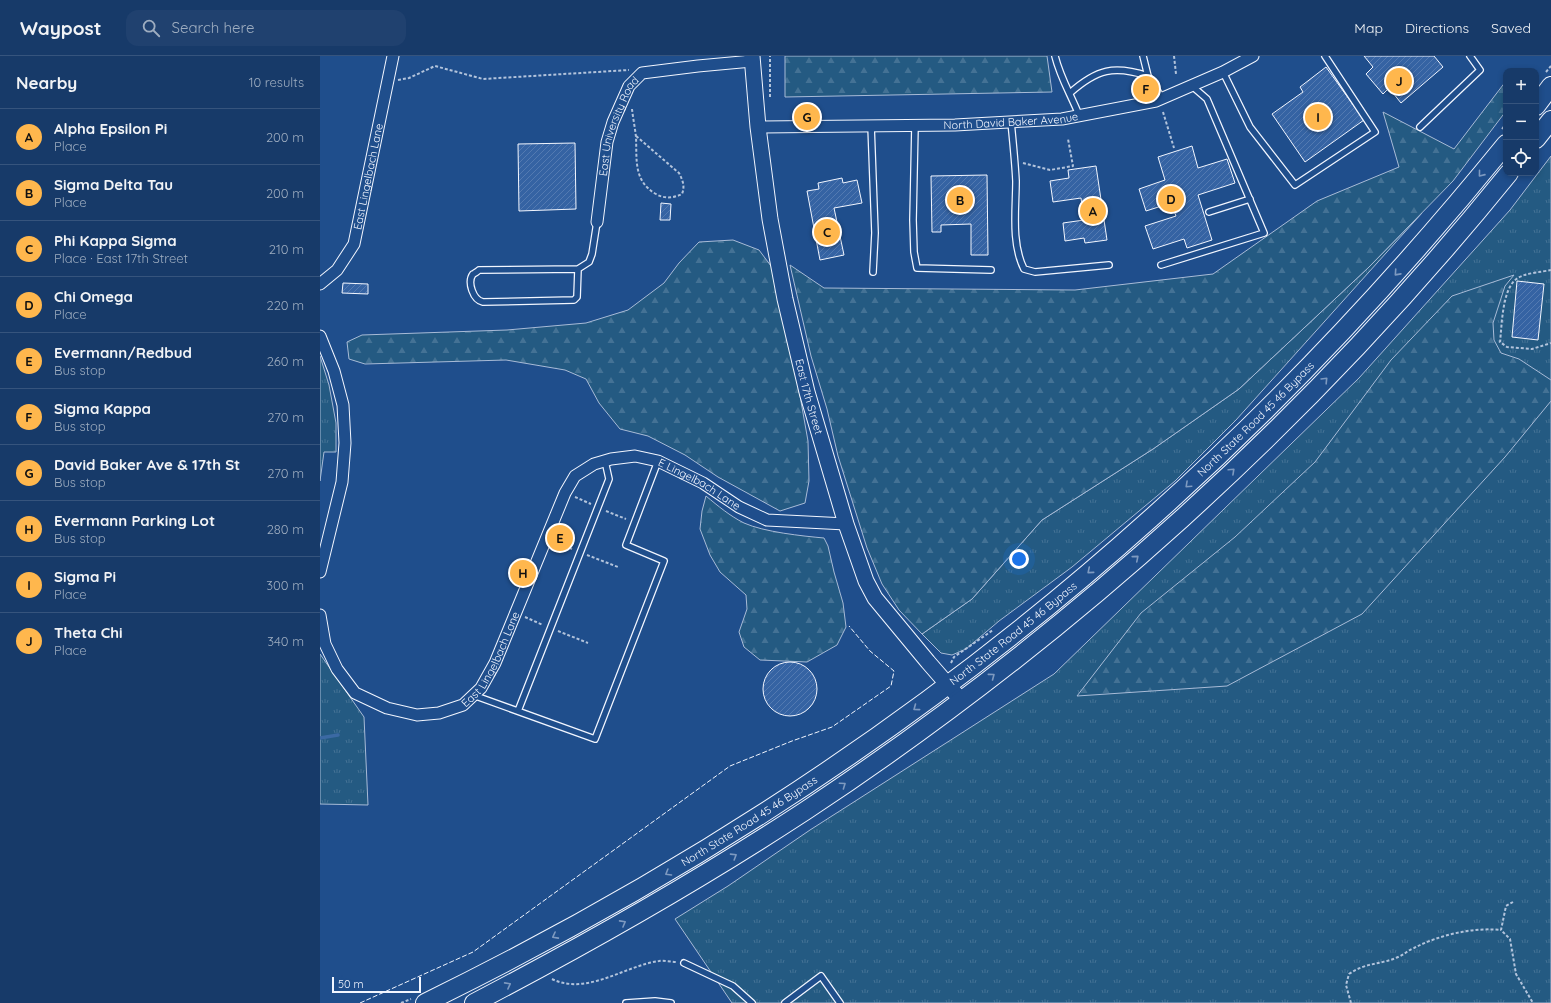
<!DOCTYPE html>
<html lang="en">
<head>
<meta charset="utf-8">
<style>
  :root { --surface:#173a69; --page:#20416f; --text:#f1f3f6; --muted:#9eadc0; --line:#36547d; --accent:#ffb74d }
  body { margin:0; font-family:Quicksand,sans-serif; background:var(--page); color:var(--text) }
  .controls { position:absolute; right:12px; top:12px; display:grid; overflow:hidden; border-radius:8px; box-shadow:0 2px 6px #0003 }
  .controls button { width:36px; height:36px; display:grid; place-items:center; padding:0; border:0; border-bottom:1px solid var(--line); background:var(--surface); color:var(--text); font:20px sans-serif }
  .scale { position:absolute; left:12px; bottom:10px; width:89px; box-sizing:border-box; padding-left:4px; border:2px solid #f2f6ff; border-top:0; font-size:11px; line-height:14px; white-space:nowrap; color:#f2f6ff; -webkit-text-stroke:3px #1f4e8c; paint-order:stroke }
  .you { position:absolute; left:699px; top:503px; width:14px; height:14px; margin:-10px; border:3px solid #fff; border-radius:50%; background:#1a73e8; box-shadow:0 0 0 6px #1a73e833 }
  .badge { display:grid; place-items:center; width:26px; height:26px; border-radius:50%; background:var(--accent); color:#111; font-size:13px; font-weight:700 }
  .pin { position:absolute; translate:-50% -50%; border:2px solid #fff; box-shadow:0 1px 4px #0006 }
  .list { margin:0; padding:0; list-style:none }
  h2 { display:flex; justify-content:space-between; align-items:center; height:52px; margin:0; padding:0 16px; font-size:17px }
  h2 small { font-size:13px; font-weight:400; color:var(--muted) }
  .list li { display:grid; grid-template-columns:26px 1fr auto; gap:12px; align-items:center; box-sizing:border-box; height:56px; padding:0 16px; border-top:1px solid var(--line) }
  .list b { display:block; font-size:15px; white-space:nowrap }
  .list p { margin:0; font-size:13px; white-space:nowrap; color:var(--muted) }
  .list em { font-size:13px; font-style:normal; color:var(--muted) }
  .icon { flex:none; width:22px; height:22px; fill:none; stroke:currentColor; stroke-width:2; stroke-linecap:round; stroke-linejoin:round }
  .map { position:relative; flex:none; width:1231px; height:947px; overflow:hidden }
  header { display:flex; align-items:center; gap:24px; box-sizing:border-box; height:56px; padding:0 20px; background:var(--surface); border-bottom:1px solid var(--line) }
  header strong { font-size:19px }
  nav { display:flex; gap:22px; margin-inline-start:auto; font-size:14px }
  .search { width:280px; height:36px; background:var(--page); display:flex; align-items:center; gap:10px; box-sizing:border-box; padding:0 14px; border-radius:12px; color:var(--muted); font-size:15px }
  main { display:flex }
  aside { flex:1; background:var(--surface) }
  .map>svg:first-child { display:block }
</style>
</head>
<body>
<header>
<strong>Waypost</strong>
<div class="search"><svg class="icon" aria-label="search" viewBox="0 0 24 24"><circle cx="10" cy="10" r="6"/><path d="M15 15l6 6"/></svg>Search here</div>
<nav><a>Map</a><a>Directions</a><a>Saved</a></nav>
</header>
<main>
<aside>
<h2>Nearby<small>10 results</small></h2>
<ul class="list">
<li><span class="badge">A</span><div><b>Alpha Epsilon Pi</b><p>Place</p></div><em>200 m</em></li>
<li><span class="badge">B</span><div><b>Sigma Delta Tau</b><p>Place</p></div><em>200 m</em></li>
<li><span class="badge">C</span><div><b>Phi Kappa Sigma</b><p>Place · East 17th Street</p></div><em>210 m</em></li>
<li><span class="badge">D</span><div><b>Chi Omega</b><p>Place</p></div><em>220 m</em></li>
<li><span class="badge">E</span><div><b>Evermann/Redbud</b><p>Bus stop</p></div><em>260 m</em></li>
<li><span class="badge">F</span><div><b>Sigma Kappa</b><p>Bus stop</p></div><em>270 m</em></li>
<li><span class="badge">G</span><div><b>David Baker Ave &amp; 17th St</b><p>Bus stop</p></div><em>270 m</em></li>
<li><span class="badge">H</span><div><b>Evermann Parking Lot</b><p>Bus stop</p></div><em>280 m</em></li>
<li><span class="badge">I</span><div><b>Sigma Pi</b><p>Place</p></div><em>300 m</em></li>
<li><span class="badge">J</span><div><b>Theta Chi</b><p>Place</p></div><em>340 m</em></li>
</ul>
</aside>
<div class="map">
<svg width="1231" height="947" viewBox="0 0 1231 947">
  <defs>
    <pattern id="grass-tufts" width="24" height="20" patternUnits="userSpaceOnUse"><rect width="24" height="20" fill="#245a82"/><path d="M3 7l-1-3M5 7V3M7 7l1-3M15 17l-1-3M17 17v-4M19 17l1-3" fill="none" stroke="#447295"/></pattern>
    <pattern id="forest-firs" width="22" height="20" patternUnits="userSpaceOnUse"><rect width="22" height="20" fill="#245a82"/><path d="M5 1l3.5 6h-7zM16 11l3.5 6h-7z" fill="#447295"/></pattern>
    <pattern id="building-hatch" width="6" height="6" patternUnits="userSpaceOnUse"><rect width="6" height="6" fill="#3563a3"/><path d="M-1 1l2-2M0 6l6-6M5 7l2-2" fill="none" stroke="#537ab1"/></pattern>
  </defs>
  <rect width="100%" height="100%" fill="#1f4e8c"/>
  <path fill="url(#grass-tufts)" stroke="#a8bbd7" d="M1231 100V947H412L355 863 408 830 490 774 734 618 1039 322 1190 154Z
    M1102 157 916 364 855 425 752 511 679 565 646 593 632 599 621 597 602 578 652 543 722 464 833 393 919 333 1049 211Z
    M0 300 9 329 16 367V396H4L0 425Z
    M0 598 44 661 48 749 0 748Z"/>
  <path fill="url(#forest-firs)" stroke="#a8bbd7" d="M465 0H727L732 36 465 41Z
    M1186 25V55L1133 125 1049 211 919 333 833 393 722 464 652 543 602 578 579 554 562 528 547 492 518 400 507 353 491 300 470 209 504 232 755 234 893 218 997 145 1079 111 1063 56 1134 93Z
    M413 184 439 194 454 214 477 323 488 385 489 425 485 447 460 455 398 421 365 399 328 380 300 373 279 347 266 323 245 314 186 304 45 308 29 303 27 286 42 279 187 274 266 267 308 254 344 227 359 207 379 186Z
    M1194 219 1185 230 1173 267 1174 284 1181 297 1199 303 1231 324V345L1185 401 1042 558 907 630 757 640 821 557 915 481 995 406 1071 304 1132 240Z
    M386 440C398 450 410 460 424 467 444 476 482 480 504 482L508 490 514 516 523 547 526 571 517 589 487 606 440 604 424 591 419 576 427 553 426 539 400 516 390 499 380 473 382 455Z"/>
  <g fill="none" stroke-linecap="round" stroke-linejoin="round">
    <path stroke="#3b69a3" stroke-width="3.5" d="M0 682 18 679"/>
  </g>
  <path fill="url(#building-hatch)" stroke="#f2f6ff" d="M1044 0H1114L1123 11 1081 47 1069 32 1063 38 1046 18 1053 11Z
    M1006 11 1044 64 985 106 952 58 983 36 980 31Z
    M255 87 256 153 199 155 198 88Z
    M872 90 878 112 907 103 915 127 878 139 892 184 867 192 864 183 833 193 825 170 856 160 851 147 826 155 819 133 845 124 838 101Z
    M776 110 787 184 765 187 764 182 745 185 743 167 764 164 761 142 733 146 730 125 749 122 748 114Z
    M667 119 668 199H651V168L621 169V176H612L611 120Z
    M522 122 523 127 537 124 542 147 514 152 524 199 500 204 487 135 499 133 498 127Z
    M341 147 351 148 350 164H340Z
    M1197 225 1224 228 1218 284 1192 281Z
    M23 227 48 228V238L22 237Z
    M443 633a27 27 0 1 1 54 0a27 27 0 1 1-54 0Z"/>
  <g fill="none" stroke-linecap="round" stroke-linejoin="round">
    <defs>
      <path id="service" d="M735 0C740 21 751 39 759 59
        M823 0 828 20 842 42
        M903 16 930 71 975 129 1055 76 1005 0
        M750 37C777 13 794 9 828 20
        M691 66C693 86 695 105 696 125 696 153 691 187 704 213L715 216 789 209
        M551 69 555 177 553 216
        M595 69 593 164 594 196 597 212 671 214
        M1100 71 1160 14 1150 0
        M889 156 930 143
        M841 209 944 177 887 43 872 30
        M258 213 257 241 254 244 163 246C153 244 147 226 153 218 154 218 158 215 159 214L258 213 269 206 272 198 277 166
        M153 639 275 683 344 505 306 489 338 405
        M198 655 289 423 285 405
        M364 907 413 930 432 947
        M306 947 335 945 351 947
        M465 947 501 920 520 947"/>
      <g id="minor">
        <path id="s1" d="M438 71 635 69 742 63 836 45 903 16 933 0"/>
        <path id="s2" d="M277 166 287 86 293 66 309 30 322 17 378 10 432 5"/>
        <path id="s3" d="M0 228 17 214 34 188 73 0"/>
        <path d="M0 280 14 315 23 349 25 387 22 426 0 516"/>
        <path id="s4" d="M0 559 5 588 17 613 35 637 67 652 97 659 119 657 143 649 161 632 175 607 245 437 255 420 274 408 291 403 315 400 338 405 383 427 419 451 447 464 526 468"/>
      </g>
      <g id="secondary">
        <path id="s5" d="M432 0 438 71 450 163 465 243 487 336 526 468 546 525 555 542 608 606 641 644"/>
      </g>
      <g id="trunk">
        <path d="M1216 50 1231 30"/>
        <path d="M1216 83 1231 64"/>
        <path id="s6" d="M105 947C367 819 613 658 830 463 959 348 1077 222 1186 88"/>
        <path d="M154 947C267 888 378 825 485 755 750 580 989 364 1189 117"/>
      </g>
    </defs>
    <use href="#service" stroke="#f2f6ff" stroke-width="8"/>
    <use href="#minor" stroke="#f2f6ff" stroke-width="13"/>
    <use href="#secondary" stroke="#f2f6ff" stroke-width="17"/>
    <use href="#trunk" stroke="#f2f6ff" stroke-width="20"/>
    <path stroke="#b3c4dc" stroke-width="2" stroke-dasharray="3 2" stroke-linecap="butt" d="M854 0 856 18
      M1226 16 1231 10
      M78 24 89 22 115 10 163 23 309 14
      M450 41V0
      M312 53C313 62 315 72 316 81 317 103 313 125 336 138 344 143 354 142 362 138 365 130 363 125 359 117L316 80
      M843 56 854 92
      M1182 73 1186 68
      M703 107 730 114 753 110 748 83
      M1231 214C1222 216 1205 217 1198 222 1182 231 1182 269 1180 286L1187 291 1212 293 1231 287
      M255 441 271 448
      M286 455 306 463
      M236 486 252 493
      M267 499 298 511
      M205 561 223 569
      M238 575 268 587
      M631 607 634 601 673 574
      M1193 846 1186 850 1181 874 1190 883 1196 918 1213 947
      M232 923C267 940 304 910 339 905 344 904 351 906 357 906
      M81 947 91 943
      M1031 947 1026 929 1029 918C1046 906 1061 909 1078 901 1084 899 1088 894 1094 892 1119 879 1153 871 1181 874"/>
    <use href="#service" stroke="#1f4e8c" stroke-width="5.5"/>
    <use href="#minor" stroke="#1f4e8c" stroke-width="11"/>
    <use href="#secondary" stroke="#1f4e8c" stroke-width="15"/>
    <use href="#trunk" stroke="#1f4e8c" stroke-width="18"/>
    <path stroke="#f2f6ff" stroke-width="1" stroke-dasharray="5 2" stroke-linecap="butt" d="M40 947 153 896 410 710 472 685 512 671 571 630 574 615 550 595 529 570"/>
  </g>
  <defs><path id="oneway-chevron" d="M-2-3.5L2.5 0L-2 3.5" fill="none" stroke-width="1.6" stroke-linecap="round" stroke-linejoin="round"/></defs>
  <g stroke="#7e9ac0">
    <use href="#oneway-chevron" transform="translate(1161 118) rotate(129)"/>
    <use href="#oneway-chevron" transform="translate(1077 217) rotate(132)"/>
    <use href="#oneway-chevron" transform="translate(1005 324) rotate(-46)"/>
    <use href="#oneway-chevron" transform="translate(912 415) rotate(-43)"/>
    <use href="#oneway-chevron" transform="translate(868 429) rotate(137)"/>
    <use href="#oneway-chevron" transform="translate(816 502) rotate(-41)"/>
    <use href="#oneway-chevron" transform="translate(770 515) rotate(140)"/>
    <use href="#oneway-chevron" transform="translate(672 620) rotate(-37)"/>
    <use href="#oneway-chevron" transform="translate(596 652) rotate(143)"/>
    <use href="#oneway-chevron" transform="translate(523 729) rotate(-35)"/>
    <use href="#oneway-chevron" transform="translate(414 800) rotate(-32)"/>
    <use href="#oneway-chevron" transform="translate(348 817) rotate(149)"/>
    <use href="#oneway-chevron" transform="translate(303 867) rotate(-29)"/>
    <use href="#oneway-chevron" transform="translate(235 880) rotate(152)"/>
    <use href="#oneway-chevron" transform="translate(188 929) rotate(-28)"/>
  </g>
  <g text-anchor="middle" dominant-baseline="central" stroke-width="3" stroke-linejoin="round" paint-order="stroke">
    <g font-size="11" fill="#f2f6ff" stroke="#1f4e8c">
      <text stroke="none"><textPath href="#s1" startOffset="253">North David Baker Avenue</textPath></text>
      <text stroke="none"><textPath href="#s2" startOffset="99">East University Road</textPath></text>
      <text stroke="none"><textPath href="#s3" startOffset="122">East Lingelbach Lane</textPath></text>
      <text stroke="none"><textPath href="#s5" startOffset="346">East 17th Street</textPath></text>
      <text stroke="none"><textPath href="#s6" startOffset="1020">North State Road 45 46 Bypass</textPath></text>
      <text stroke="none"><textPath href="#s4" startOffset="593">E Lingelbach Lane</textPath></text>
      <text stroke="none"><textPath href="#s6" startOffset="696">North State Road 45 46 Bypass</textPath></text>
      <text stroke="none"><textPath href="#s4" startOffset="255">East Lingelbach Lane</textPath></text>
      <text stroke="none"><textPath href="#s6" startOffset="372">North State Road 45 46 Bypass</textPath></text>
    </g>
  </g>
</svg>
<div class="controls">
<button>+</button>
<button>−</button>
<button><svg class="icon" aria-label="locate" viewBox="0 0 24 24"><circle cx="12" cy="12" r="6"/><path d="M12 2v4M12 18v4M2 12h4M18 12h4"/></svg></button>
</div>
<div class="scale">50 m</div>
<div class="you"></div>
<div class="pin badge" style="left:773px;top:155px">A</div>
<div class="pin badge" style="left:640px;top:144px">B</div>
<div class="pin badge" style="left:507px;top:176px">C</div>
<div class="pin badge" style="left:851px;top:143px">D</div>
<div class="pin badge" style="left:240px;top:482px">E</div>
<div class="pin badge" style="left:826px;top:33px">F</div>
<div class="pin badge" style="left:487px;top:61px">G</div>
<div class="pin badge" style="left:203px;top:517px">H</div>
<div class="pin badge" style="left:998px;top:61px">I</div>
<div class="pin badge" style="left:1079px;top:25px">J</div>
</div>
</main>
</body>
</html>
